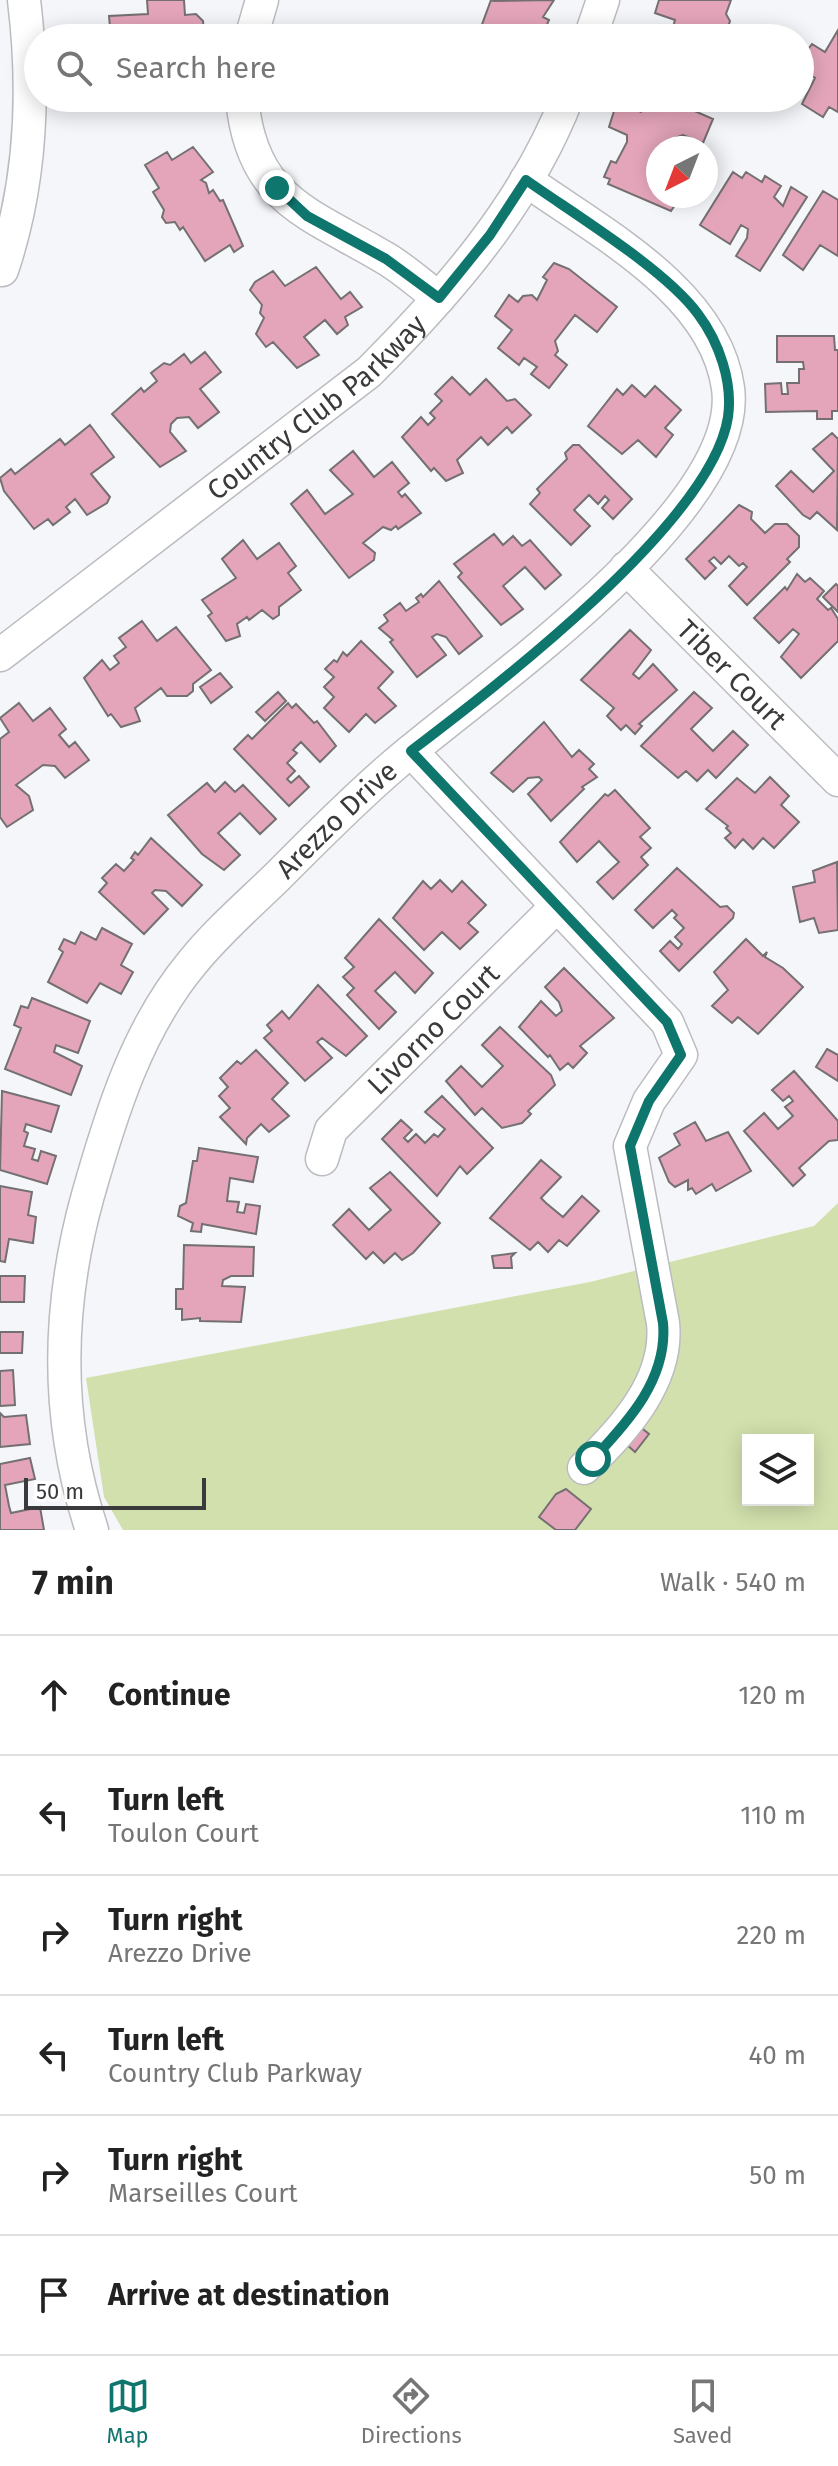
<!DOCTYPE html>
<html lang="en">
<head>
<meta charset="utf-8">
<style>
  :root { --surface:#fff; --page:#f6f6f6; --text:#222; --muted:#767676; --line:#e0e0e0; --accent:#0f766e }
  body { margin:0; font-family:"Fira Sans",sans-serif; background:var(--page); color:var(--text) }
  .controls { position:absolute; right:24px; bottom:24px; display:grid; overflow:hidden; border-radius:0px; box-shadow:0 4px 20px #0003 }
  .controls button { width:72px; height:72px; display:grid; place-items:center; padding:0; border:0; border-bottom:2px solid var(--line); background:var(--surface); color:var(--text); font:40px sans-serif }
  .compass { position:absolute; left:646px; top:136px; width:72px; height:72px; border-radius:50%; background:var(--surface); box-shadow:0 4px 20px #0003; rotate:222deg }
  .scale { position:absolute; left:24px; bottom:20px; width:182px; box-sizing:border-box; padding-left:8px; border:4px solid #3a3a3c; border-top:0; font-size:22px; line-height:28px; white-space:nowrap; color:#3a3a3c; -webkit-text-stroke:6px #fff; paint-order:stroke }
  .stop { position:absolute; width:24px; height:24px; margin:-18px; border:6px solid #0f766e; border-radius:50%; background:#fff }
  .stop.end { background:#0f766e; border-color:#fff; box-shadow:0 2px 8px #0008 }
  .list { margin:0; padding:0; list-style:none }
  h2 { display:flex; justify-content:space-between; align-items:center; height:104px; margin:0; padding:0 32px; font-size:34px }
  h2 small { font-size:26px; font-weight:400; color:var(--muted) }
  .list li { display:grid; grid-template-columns:52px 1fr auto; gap:24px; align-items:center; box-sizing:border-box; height:120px; padding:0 32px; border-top:2px solid var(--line) }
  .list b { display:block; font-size:30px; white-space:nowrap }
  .list p { margin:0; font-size:26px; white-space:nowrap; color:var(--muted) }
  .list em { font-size:26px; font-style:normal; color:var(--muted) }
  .icon { flex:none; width:44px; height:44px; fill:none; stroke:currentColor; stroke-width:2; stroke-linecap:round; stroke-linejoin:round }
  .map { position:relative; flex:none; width:838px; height:1530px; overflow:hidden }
  .search { position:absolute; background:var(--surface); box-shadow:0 4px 20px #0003; left:24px; right:24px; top:24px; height:88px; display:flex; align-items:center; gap:20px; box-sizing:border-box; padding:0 28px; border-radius:44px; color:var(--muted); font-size:30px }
  .sheet { height:824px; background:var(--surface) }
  nav { display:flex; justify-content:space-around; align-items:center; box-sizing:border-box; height:112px; border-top:2px solid var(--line); background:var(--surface); font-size:22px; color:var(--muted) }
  nav a { display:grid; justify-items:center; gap:4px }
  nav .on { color:var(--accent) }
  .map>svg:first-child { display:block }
</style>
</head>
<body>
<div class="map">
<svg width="838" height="1530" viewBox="0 0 838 1530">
  <rect width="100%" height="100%" fill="#f5f6fa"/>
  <path fill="#d2e0ad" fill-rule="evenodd" d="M838 1203V1530H123L104 1497 86 1378 590 1282 814 1226ZM748 1440H808V1500H748Z"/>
  <path fill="#e4a5ba" stroke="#747071" stroke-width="2" d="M147 0H184L185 15 196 14 203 21 204 33 199 38H111L109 16 148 14Z
    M491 0 494 1 554 0 543 17 549 20 541 38H477Z
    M659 0H731L726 14 730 21 728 27 716 28 712 38H670L675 20 655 13Z
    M838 30V112L829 107 823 117 802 104 815 78 800 69V60L812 44 825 52Z
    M647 98H665L713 119 703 143 683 135 672 139 669 148H658V196H681L671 211 608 184 610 179 604 177 611 161 616 163 627 142V135L609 127 615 108 619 102 641 112Z
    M193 147 213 172 201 180 206 183 209 193 213 190 220 201 223 200 243 246 234 252 230 245 205 261 183 227 180 230 175 222 166 223 162 217 164 210 153 192 159 188 145 165 167 152 172 160Z
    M733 172 742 178 746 172 762 182 765 176 781 186 774 197 783 206 791 187 807 197 760 271 736 256 747 238 748 229 741 225 730 244 700 225Z
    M823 191 838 200V256L820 245 803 270 783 255Z
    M554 263 569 269 617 307 597 332 575 315 555 341 558 351 555 355 567 365 549 388 531 374 537 367 524 358 519 365 498 348 512 330 495 316 509 295 518 302 523 296 532 295 537 300 547 280 543 277Z
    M316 267 341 299 350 292 362 307 345 317 348 325 337 334 325 320 304 337 319 355 297 368 273 342 266 347 256 334 264 318 260 313 262 305 250 290 255 282 273 271 285 286Z
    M777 336H834L835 350H838V411H832V419H817V411L766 412 765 384 781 383 782 394H788L787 383H799V369H804L803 362H777Z
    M205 352 221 372 200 389 219 412 198 428 189 417 177 418 171 424 170 432 186 451 160 467 112 414 141 388 144 392 157 381 151 373 164 363 170 365 184 354 191 363Z
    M452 377 470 395 486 379 507 401 515 399 531 415 512 433 507 427 488 445 481 437 457 460 463 473 446 481 434 468 431 471 402 437 421 417 428 425 435 418 430 413 442 401 435 394Z
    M632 385 645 397 655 386 681 410 665 428 673 435 656 457 638 440 622 454 588 426 617 389 623 395Z
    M90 425 114 457 91 474 110 497 107 503 87 515 75 499 66 507 70 512 53 525 48 519 34 529 4 491 0 478 11 469 15 474 60 439 65 445Z
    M832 433 838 439 837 530 817 512 810 519 803 515 776 486 791 471 813 492 834 471 813 449Z
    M573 445H579L632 499 613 519 602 508 609 500 605 496 598 504 589 495 574 510 590 526 571 545 530 504 540 493 537 489 567 459 565 453Z
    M353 451 374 477 392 462 409 483 398 492 402 497 405 494 421 513 398 529 396 526 391 530 383 527 363 543 375 553 374 560 349 578 291 504 307 490 325 514 353 494 330 470Z
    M739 505 752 512 751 519 765 533 775 524H787L799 536V547L787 559 790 562 747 605 729 586 747 567 743 563 739 566 729 556 721 564 714 557 709 561 716 568 705 579 686 559Z
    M494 534 503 545 513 536 522 546 530 540 561 575 545 589 525 567 503 586 523 609 501 625 458 577 462 573 454 564Z
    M243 540 257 559 279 543 296 566 288 573 301 590 279 607V615L273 619 262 610 249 620 247 617 237 624 240 636 226 641 208 616 212 613 202 600 236 578 222 559Z
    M797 574 805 582 810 578 824 591 817 599 828 610 831 608 838 619V641L801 678 781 657 799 634 793 629 779 643 754 618 785 587 787 590Z
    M439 581 482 636 459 654 446 637 437 634 432 637 446 655 417 677 390 642 393 640 379 628 388 621 384 615 400 603 406 611 419 602 416 598 421 594 423 597Z
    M836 584 838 586V612L823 597Z
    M142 621 157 641 176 627 211 670 193 684V691L187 696H167L161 688 135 708 140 721 121 727 111 714 108 716 84 678 102 660 110 670 119 663 114 656 126 647 119 638Z
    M630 630 651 650 633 674 639 679 653 664 677 690 639 724 642 726 635 734 626 725 621 730 607 716 614 708 581 680Z
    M361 641 393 672 378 688 396 706 375 723 366 714 349 732 324 708 334 697 324 687 334 677 325 669 334 660 337 662 343 652 347 656Z
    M220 673 232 687 211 703 200 687Z
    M278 692 286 701 265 721 256 712Z
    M694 692 712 708 691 729 713 751 733 731 748 745 716 778 708 770 697 781 686 771 678 778 641 746Z
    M19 703 33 721 50 708 66 729 59 735 69 747 75 742 89 760 65 778 55 766 43 765 16 785 29 796 33 810 7 827 0 817V739L9 732 0 718Z
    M288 703 292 708 296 704 314 723 317 721 336 746 320 762 301 742 293 750 297 753 287 763 295 771 287 779 291 783 299 776 309 787 289 806 234 749 248 735 252 739Z
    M544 722 572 757 579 750 594 764 589 769 597 777 582 787 584 789 551 821 528 794 542 780 539 777 528 778 513 792 491 773Z
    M770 777 789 796 781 805 799 822 774 848 763 838 753 849 743 839 735 848 725 838 731 833 726 828 728 826 706 809 737 778 755 793Z
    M225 782 235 792 243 785 276 819 260 834 240 813 218 833 240 855 224 870 202 854 168 815 207 783 215 792Z
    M615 790 650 828 640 837 651 848 641 857 648 865 613 899 597 882 619 862 613 856 599 841 577 862 560 842 605 794 608 796Z
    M151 838 202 885 182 906 166 891 155 890 152 893 168 909 144 934 99 892 107 883 102 878 116 864 124 871 134 860 131 858 135 852 138 855Z
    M837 862 838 930 819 933 814 918 800 922 793 887 815 882 813 871Z
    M677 868 720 907 727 906 734 913 733 918 679 971 660 951 670 941 678 949 682 944 675 937 684 928 674 918 677 915 672 910 653 928 635 910Z
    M440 880 452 892 462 881 486 905 468 923 478 932 460 949 442 932 424 950 393 918 423 881 431 889Z
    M379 919 433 973 415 993 395 972 375 991 396 1012 379 1029 347 995 354 988 343 977 354 967 345 958Z
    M102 928 132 944 121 965 133 972 121 994 100 983 87 1003 48 982 63 952 59 949 64 939 75 944 81 932 96 940Z
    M746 939 763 956 767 952 765 957 783 968 803 987 758 1034 738 1017 732 1023 712 1006 728 990 714 972Z
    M564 968 614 1018 580 1046 587 1053 573 1068 568 1063 560 1070 550 1055 548 1057 519 1027 541 1001 556 1016 562 1011 559 1002 545 987Z
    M318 985 367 1036 346 1056 322 1038 317 1042 332 1058 305 1081 264 1038 272 1031 267 1025 282 1011 289 1019Z
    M32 998 90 1021 78 1053 56 1045 54 1052 82 1066 71 1095 5 1069 21 1028 14 1025 21 1006 28 1008Z
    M500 1027 551 1075 555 1085 528 1111 531 1114 522 1123 502 1128 482 1108 475 1115 446 1081 461 1066 482 1087 503 1066 482 1045Z
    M827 1049 838 1055V1081L816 1067Z
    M256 1050 288 1083 272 1099 289 1116 269 1132 261 1124 247 1138 246 1144 220 1117 230 1108 219 1096 228 1087 220 1078 237 1061 241 1064Z
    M794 1071 838 1121V1140L829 1141 799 1168 805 1175 793 1186 744 1131 764 1113 778 1129 793 1116 785 1107 793 1101 789 1096 783 1101 772 1090Z
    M2 1091 59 1106 51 1132 26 1124 24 1131 28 1133 24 1146 35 1149 32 1159 38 1161 41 1151 56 1156 47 1184 0 1170Z
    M442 1096 493 1148 467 1174 460 1166 437 1196 382 1139 401 1120 412 1130 404 1138 408 1142 416 1134 425 1143 434 1134 438 1137 445 1129 425 1112Z
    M695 1122 706 1141 728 1132 751 1171 716 1191 712 1184 696 1194 692 1188 688 1190V1180L675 1187 669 1182 659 1158 680 1145 674 1134Z
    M199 1148 258 1157 253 1182 230 1178 227 1201 239 1202 237 1212 244 1213 246 1204 260 1206 256 1234 202 1224 201 1232 191 1231 193 1223 178 1216 180 1206 186 1203 193 1161H197Z
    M541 1160 561 1177 541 1198 546 1203 563 1217 582 1196 599 1211 567 1246 559 1240 548 1252 538 1242 530 1250 490 1218Z
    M390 1172 440 1223 413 1253 402 1260 395 1253 384 1263 373 1252 366 1259 333 1225 349 1209 369 1230 385 1215 391 1210 370 1188Z
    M0 1186 32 1192 28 1215 36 1217 33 1243 9 1239 5 1262 0 1261Z
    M184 1245 254 1247 253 1276H231L223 1280 222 1286 245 1287 241 1322 200 1321V1318L182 1320V1309H176V1289H183Z
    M515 1253 511 1257 512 1268H494L492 1256Z
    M0 1276H25L24 1302H0Z
    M0 1332H23L22 1353H0Z
    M13 1370 15 1405 0 1406V1371Z
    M0 1413 4 1417 26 1415 30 1444 0 1447Z
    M639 1426 649 1434 635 1452 626 1444Z
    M30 1458 35 1479 5 1485 9 1506 11 1513 40 1507 44 1530H0V1464Z
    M566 1489 591 1509 575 1530H556L539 1517 556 1494Z"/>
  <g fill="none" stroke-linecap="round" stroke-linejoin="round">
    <defs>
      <g id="minor">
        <path d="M251 38 262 0"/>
        <path d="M590 38 603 0"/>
        <path d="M242 98C251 201 310 213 385 258 404 269 421 285 439 298"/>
        <path d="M2 270C31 184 35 90 24 0"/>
        <path id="s1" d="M626 568 838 780"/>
        <path id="s2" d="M0 655 369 372C448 293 526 204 567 98"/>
        <path d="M411 751 667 1022 681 1055 649 1101 630 1146 663 1323C669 1380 624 1430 584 1468"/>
        <path id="s3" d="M322 1159 331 1130 556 907"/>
        <path id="s4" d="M92 1530C55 1420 57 1306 88 1195 111 1114 137 1029 192 963 217 932 247 906 276 878 314 840 352 801 393 766 478 692 745 511 728 388 715 292 599 232 526 180"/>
      </g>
    </defs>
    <use href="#minor" stroke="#bbbcc0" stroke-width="35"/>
    <use href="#minor" stroke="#fff" stroke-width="32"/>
  </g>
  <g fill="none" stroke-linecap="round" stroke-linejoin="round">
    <path stroke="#0f766e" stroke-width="10" d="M277 188 307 216 386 259 439 298 490 235 526 180C574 214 665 269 698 314 719 342 733 382 728 417 712 522 495 687 411 751L667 1022 681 1055 649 1101 630 1146 663 1323C668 1378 629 1421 593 1459"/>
  </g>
  <g text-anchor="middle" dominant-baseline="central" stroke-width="6" stroke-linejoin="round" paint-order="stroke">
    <g font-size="28" fill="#3a3a3c" stroke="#fff">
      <text stroke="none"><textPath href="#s2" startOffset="402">Country Club Parkway</textPath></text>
      <text stroke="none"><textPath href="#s1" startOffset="150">Tiber Court</textPath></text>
      <text stroke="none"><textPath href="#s4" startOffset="800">Arezzo Drive</textPath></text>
      <text stroke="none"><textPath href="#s3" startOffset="174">Livorno Court</textPath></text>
    </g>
  </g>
</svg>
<div class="controls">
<button><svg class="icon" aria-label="layers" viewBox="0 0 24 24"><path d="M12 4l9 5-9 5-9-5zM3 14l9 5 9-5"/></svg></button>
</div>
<svg class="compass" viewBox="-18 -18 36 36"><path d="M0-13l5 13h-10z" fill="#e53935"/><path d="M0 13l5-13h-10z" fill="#767676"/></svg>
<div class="scale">50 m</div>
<div class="stop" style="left:593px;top:1459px"></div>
<div class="stop end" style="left:277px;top:188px"></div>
<div class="search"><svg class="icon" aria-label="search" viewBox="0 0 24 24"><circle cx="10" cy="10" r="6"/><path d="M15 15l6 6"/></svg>Search here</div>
</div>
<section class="sheet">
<h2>7 min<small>Walk · 540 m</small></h2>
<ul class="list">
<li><svg class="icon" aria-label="ahead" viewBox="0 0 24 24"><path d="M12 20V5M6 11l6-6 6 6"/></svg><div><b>Continue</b></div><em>120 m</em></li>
<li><svg class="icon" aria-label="left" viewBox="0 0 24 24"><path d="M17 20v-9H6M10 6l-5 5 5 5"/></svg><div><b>Turn left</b><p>Toulon Court</p></div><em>110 m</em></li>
<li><svg class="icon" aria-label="right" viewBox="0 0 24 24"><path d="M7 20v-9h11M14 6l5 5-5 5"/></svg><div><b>Turn right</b><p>Arezzo Drive</p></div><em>220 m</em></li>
<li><svg class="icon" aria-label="left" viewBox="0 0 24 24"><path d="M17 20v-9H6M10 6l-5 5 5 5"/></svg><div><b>Turn left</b><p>Country Club Parkway</p></div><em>40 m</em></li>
<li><svg class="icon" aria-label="right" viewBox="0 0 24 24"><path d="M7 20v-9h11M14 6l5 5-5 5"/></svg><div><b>Turn right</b><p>Marseilles Court</p></div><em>50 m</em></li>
<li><svg class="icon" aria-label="arrive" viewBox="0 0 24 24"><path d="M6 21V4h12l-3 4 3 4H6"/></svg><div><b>Arrive at destination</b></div></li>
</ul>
</section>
<nav>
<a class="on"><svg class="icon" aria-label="map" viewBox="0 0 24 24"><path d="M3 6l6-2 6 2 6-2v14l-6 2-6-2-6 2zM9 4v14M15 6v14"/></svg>Map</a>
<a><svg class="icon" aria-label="directions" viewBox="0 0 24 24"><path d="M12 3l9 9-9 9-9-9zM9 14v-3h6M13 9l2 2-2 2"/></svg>Directions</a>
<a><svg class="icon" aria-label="saved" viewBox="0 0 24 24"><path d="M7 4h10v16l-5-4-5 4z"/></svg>Saved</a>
</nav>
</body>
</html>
